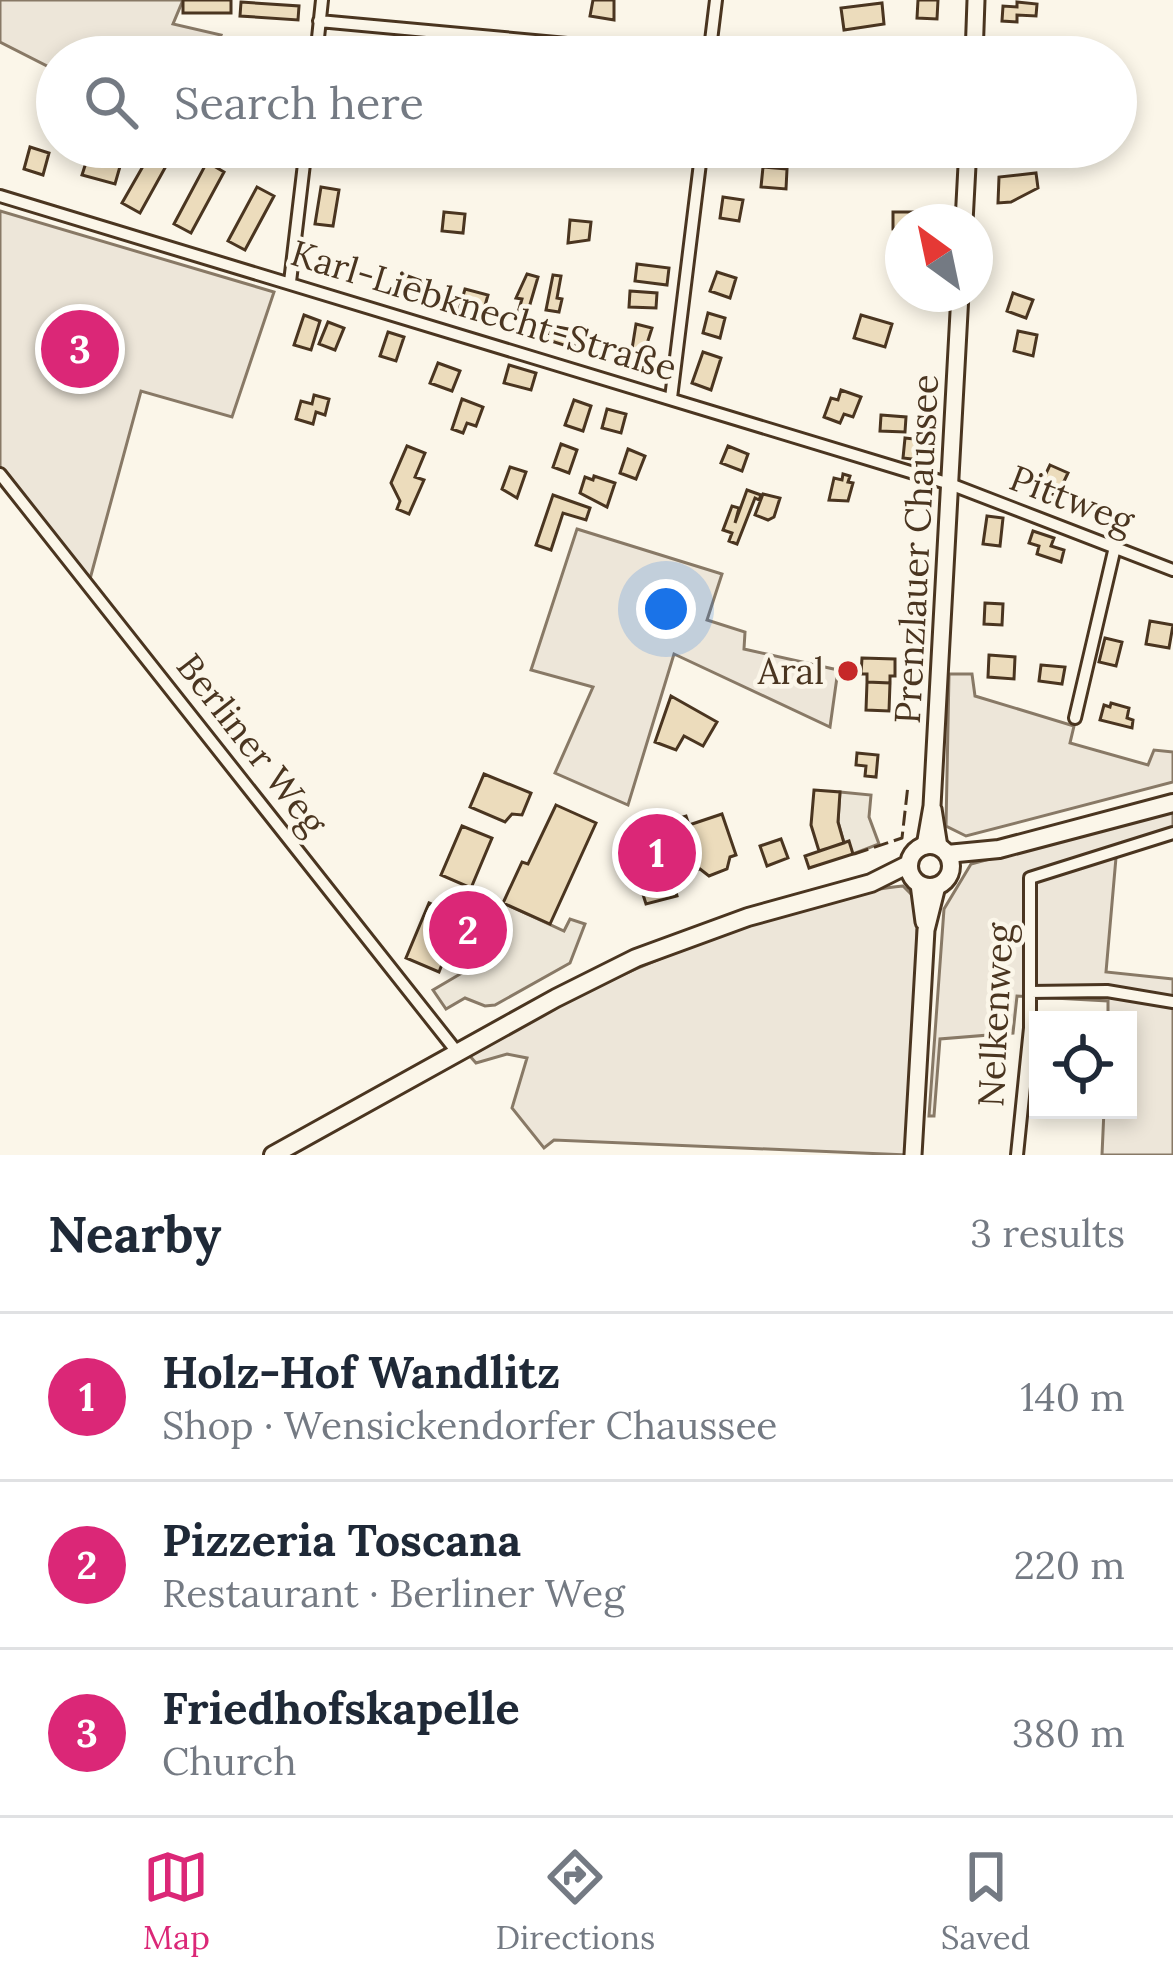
<!DOCTYPE html>
<html lang="en">
<head>
<meta charset="utf-8">
<style>
  :root { --surface:#fff; --page:#f6f6f7; --text:#1f2937; --muted:#747a83; --line:#e0e1e3; --accent:#db2777 }
  body { margin:0; font-family:Lora,serif; background:var(--page); color:var(--text) }
  .controls { position:absolute; right:36px; bottom:36px; display:grid; overflow:hidden; border-radius:0px; box-shadow:0 6px 18px #0003 }
  .controls button { width:108px; height:108px; display:grid; place-items:center; padding:0; border:0; border-bottom:3px solid var(--line); background:var(--surface); color:var(--text); font:60px sans-serif }
  .compass { position:absolute; left:885px; top:204px; width:108px; height:108px; border-radius:50%; background:var(--surface); box-shadow:0 6px 18px #0003; rotate:327deg }
  .you { position:absolute; left:666px; top:609px; width:42px; height:42px; margin:-30px; border:9px solid #fff; border-radius:50%; background:#1a73e8; box-shadow:0 0 0 18px #1a73e833 }
  .badge { display:grid; place-items:center; width:78px; height:78px; border-radius:50%; background:var(--accent); color:#fff; font-size:39px; font-weight:700 }
  .pin { position:absolute; translate:-50% -50%; border:6px solid #fff; box-shadow:0 3px 12px #0006 }
  .list { margin:0; padding:0; list-style:none }
  h2 { display:flex; justify-content:space-between; align-items:center; height:156px; margin:0; padding:0 48px; font-size:51px }
  h2 small { font-size:39px; font-weight:400; color:var(--muted) }
  .list li { display:grid; grid-template-columns:78px 1fr auto; gap:36px; align-items:center; box-sizing:border-box; height:168px; padding:0 48px; border-top:3px solid var(--line) }
  .list b { display:block; font-size:45px; white-space:nowrap }
  .list p { margin:0; font-size:39px; white-space:nowrap; color:var(--muted) }
  .list em { font-size:39px; font-style:normal; color:var(--muted) }
  .icon { flex:none; width:66px; height:66px; fill:none; stroke:currentColor; stroke-width:2; stroke-linecap:round; stroke-linejoin:round }
  .map { position:relative; flex:none; width:1173px; height:1155px; overflow:hidden }
  .search { position:absolute; background:var(--surface); box-shadow:0 6px 18px #0003; left:36px; right:36px; top:36px; height:132px; display:flex; align-items:center; gap:30px; box-sizing:border-box; padding:0 42px; border-radius:66px; color:var(--muted); font-size:45px }
  .sheet { height:660px; background:var(--surface) }
  nav { display:flex; justify-content:space-around; align-items:center; box-sizing:border-box; height:168px; border-top:3px solid var(--line); background:var(--surface); font-size:33px; color:var(--muted) }
  nav a { display:grid; justify-items:center; gap:6px }
  nav .on { color:var(--accent) }
  .map>svg:first-child { display:block }
</style>
</head>
<body>
<div class="map">
<svg width="1173" height="1155" viewBox="0 0 1173 1155">
  <rect width="100%" height="100%" fill="#fbf6e9"/>
  <path fill="#ede6d9" stroke="#887966" stroke-width="3" d="M0 0H183L173 24 221 35 211 57H57V71L0 42Z
    M0 211 274 292 232 417 141 391 90 579 0 467Z
    M577 529 722 574 707 620 745 632 744 649 838 670 830 727 674 654 628 805 555 773 593 687 531 670Z
    M949 674H972L975 696 1074 726 1070 743 1148 765 1154 750 1173 752V782L966 836 946 826Z
    M1173 810V828L1117 846 1106 972 1173 979V1155H1102L1104 1110H1128V1020H1108V1001L1017 996 1013 1033 940 1039 934 1116H929L944 909 971 864Z
    M903 886 917 900V979L908 1155 554 1140 544 1148 512 1108 527 1058 507 1054 476 1063 468 1054C580 991 690 939 814 906 843 899 873 888 903 886Z"/>
  <path fill="#ede7d9" stroke="#887966" stroke-width="3" d="M840 792 871 795 869 817 879 844 853 854 844 843 838 822Z
    M499 901 564 931 570 919 585 924 570 963 495 1005 485 1006 465 998 446 1009 433 990 467 970Z"/>
  <path fill="#ecdcbc" stroke="#4a3520" stroke-width="3" d="M183 0H231V13H183Z
    M593 0H614V20L590 16Z
    M918 0H938L937 19 917 18Z
    M241 2 299 6 298 20 240 16Z
    M1017 2 1037 4 1036 16 1017 15V22L1002 21 1003 6 1017 7Z
    M882 3 884 24 844 30 841 8Z
    M30 147 49 153 43 175 24 169Z
    M91 147H114L110 160 121 163 115 184 82 175Z
    M154 147 171 157 140 213 122 203Z
    M207 162 224 172 191 233 174 224Z
    M763 167 787 169 786 189 761 187Z
    M1036 173 1038 188 1011 202 998 203 999 177Z
    M257 187 274 196 245 250 228 241Z
    M321 187 339 190 333 226 315 224Z
    M723 197 743 200 739 221 720 218Z
    M444 212 465 214 463 233 442 231Z
    M893 212H925V222H903V229H893Z
    M570 220 591 222 589 240 568 243Z
    M637 264 669 268 667 285 635 281Z
    M717 272 736 278 730 298 710 291Z
    M527 274 538 277 526 318 517 316 522 299 516 298Z
    M405 275 424 282 418 299 399 292Z
    M553 275 561 276 557 298 562 299 559 312 546 310Z
    M465 289 488 295 482 316 459 310Z
    M630 291 657 293 656 308 629 307Z
    M1013 293 1033 300 1026 318 1007 311Z
    M708 313 725 318 720 338 703 333Z
    M304 315 320 321 311 350 294 345Z
    M861 315 892 324 885 347 854 338Z
    M328 322 344 328 335 350 319 344Z
    M636 324 652 328 644 353 632 349Z
    M552 326 579 331 573 348 548 340Z
    M76 329 89 333 86 342 93 345 89 356 82 354 80 361 66 357Z
    M1018 331 1037 335 1033 356 1014 351Z
    M388 332 404 337 396 361 380 356Z
    M703 352 721 358 711 390 692 383Z
    M438 363 460 371 452 391 430 383Z
    M509 365 536 373 531 390 504 383Z
    M841 390 861 397 853 417 844 414 840 423 824 417 831 398 838 400Z
    M314 395 329 399 325 415 316 412 313 424 296 419 301 401 312 404Z
    M462 399 483 407 476 426 467 423 463 433 452 429Z
    M574 400 591 406 583 431 565 425Z
    M607 409 626 414 621 433 602 428Z
    M881 415 906 417 905 432 880 431Z
    M905 438 923 440 921 460 903 458Z
    M561 444 577 450 569 473 553 467Z
    M407 446 425 453 415 477 424 480 409 514 397 509 400 501 391 483Z
    M728 446 748 454 742 471 721 463Z
    M628 449 645 456 636 479 620 473Z
    M1050 465 1068 473 1057 496 1039 488Z
    M510 467 526 472 517 498 502 489Z
    M843 474 850 476 848 482 853 483 848 501 829 500 834 478 842 480Z
    M594 476 615 483 607 507 580 493 585 477 593 480Z
    M747 490 761 495 759 500 755 498 737 544 729 541 732 533 723 530 732 506 739 508 735 523Z
    M763 494 780 498 774 517 768 520 755 515Z
    M553 495 590 508 586 520 563 513 551 550 536 545Z
    M987 516 1003 518 1000 546 983 544Z
    M1033 531 1054 538 1051 546 1064 550 1061 562 1037 554 1039 546 1029 543Z
    M985 603 1003 604 1002 625 984 624Z
    M1150 621 1173 625 1169 648 1146 644Z
    M1105 638 1122 642 1116 666 1099 662Z
    M989 655 1015 657 1014 679 988 677Z
    M862 658 895 659V676H890V683L867 682V674H861Z
    M1041 665 1065 667 1062 684 1039 681Z
    M867 682 890 683 889 711 866 710Z
    M671 696 717 722 703 746 684 736 676 750 655 742Z
    M1111 703 1129 708 1127 718 1133 720 1132 728 1100 720 1104 705 1110 707Z
    M857 753 878 755 876 777 865 776 866 766 856 765Z
    M484 774 531 793 522 815 512 814 505 822 470 807Z
    M814 790 840 792 838 822 844 843 819 851 811 825Z
    M556 805 596 823 550 924 503 903 522 862 528 864Z
    M722 814 736 855 730 857 727 869 709 876 700 869 687 873 674 836 684 832 679 818 686 816 689 825Z
    M462 826 492 838 471 888 441 875Z
    M660 837 666 861 653 864 650 848 639 850 637 842Z
    M781 839 788 858 767 866 760 846Z
    M849 841 853 854 809 868 805 856Z
    M672 877 677 896 646 904 640 885Z
    M429 903 466 919 459 936 454 934 439 972 406 958Z"/>
  <g fill="none" stroke-linecap="round" stroke-linejoin="round">
    <defs>
      <path id="minor" d="M319 21 709 57 915 48 974 53
        M316 57 322 0
        M709 57 716 0
        M0 196 950 484 1173 570
        M290 282 306 147
        M671 398 702 147
        M0 474 457 1052
        M1075 718 1115 547
        M1030 992 1107 991 1173 1002
        M1017 1155 1030 1028V878L1173 833"/>
      <path id="secondary" d="M974 57 976 0
        M964 222 968 147
        M933 809 939 847
        M925 846 932 806 960 294
        M919 884 924 922
        M913 1155 926 930 937 886"/>
      <path id="primary" d="M909 866a21 21 0 1 1 42 0a21 21 0 1 1-42 0Z
        M947 854 999 849 1173 803
        M273 1155 556 998 636 958 748 917 871 883 909 864"/>
    </defs>
    <use href="#minor" stroke="#4a3520" stroke-width="16"/>
    <use href="#secondary" stroke="#4a3520" stroke-width="21"/>
    <use href="#primary" stroke="#4a3520" stroke-width="22"/>
    <use href="#minor" stroke="#fbf6e9" stroke-width="10"/>
    <use href="#secondary" stroke="#fbf6e9" stroke-width="15"/>
    <use href="#primary" stroke="#fbf6e9" stroke-width="16"/>
    <path stroke="#4a3520" stroke-width="3" stroke-dasharray="15 6" stroke-linecap="butt" d="M854 854 902 838 908 785"/>
  </g>
  <circle fill="#c62828" stroke="#fbf6e9" stroke-width="4.5" cx="848" cy="671" r="12"/>
  <g text-anchor="middle" dominant-baseline="central" stroke-width="9" stroke-linejoin="round" paint-order="stroke">
    <g font-size="36" fill="#4a3520" stroke="#fbf6e9">
      <text transform="translate(484 310) rotate(17)">Karl-Liebknecht-Straße</text>
      <text transform="translate(1072 499) rotate(21)">Pittweg</text>
      <text transform="translate(916 549) rotate(-87)">Prenzlauer Chaussee</text>
      <text transform="translate(252 744) rotate(52)">Berliner Weg</text>
      <text transform="translate(995 1015) rotate(-87)">Nelkenweg</text>
    </g>
    <g font-size="36" fill="#4a3520" stroke="#fbf6e9" text-anchor="end">
      <text x="824" y="671">Aral</text>
    </g>
  </g>
</svg>
<div class="controls">
<button><svg class="icon" aria-label="locate" viewBox="0 0 24 24"><circle cx="12" cy="12" r="6"/><path d="M12 2v4M12 18v4M2 12h4M18 12h4"/></svg></button>
</div>
<svg class="compass" viewBox="-18 -18 36 36"><path d="M0-13l5 13h-10z" fill="#e53935"/><path d="M0 13l5-13h-10z" fill="#747a83"/></svg>
<div class="you"></div>
<div class="pin badge" style="left:657px;top:853px">1</div>
<div class="pin badge" style="left:468px;top:930px">2</div>
<div class="pin badge" style="left:80px;top:349px">3</div>
<div class="search"><svg class="icon" aria-label="search" viewBox="0 0 24 24"><circle cx="10" cy="10" r="6"/><path d="M15 15l6 6"/></svg>Search here</div>
</div>
<section class="sheet">
<h2>Nearby<small>3 results</small></h2>
<ul class="list">
<li><span class="badge">1</span><div><b>Holz-Hof Wandlitz</b><p>Shop · Wensickendorfer Chaussee</p></div><em>140 m</em></li>
<li><span class="badge">2</span><div><b>Pizzeria Toscana</b><p>Restaurant · Berliner Weg</p></div><em>220 m</em></li>
<li><span class="badge">3</span><div><b>Friedhofskapelle</b><p>Church</p></div><em>380 m</em></li>
</ul>
</section>
<nav>
<a class="on"><svg class="icon" aria-label="map" viewBox="0 0 24 24"><path d="M3 6l6-2 6 2 6-2v14l-6 2-6-2-6 2zM9 4v14M15 6v14"/></svg>Map</a>
<a><svg class="icon" aria-label="directions" viewBox="0 0 24 24"><path d="M12 3l9 9-9 9-9-9zM9 14v-3h6M13 9l2 2-2 2"/></svg>Directions</a>
<a><svg class="icon" aria-label="saved" viewBox="0 0 24 24"><path d="M7 4h10v16l-5-4-5 4z"/></svg>Saved</a>
</nav>
</body>
</html>
